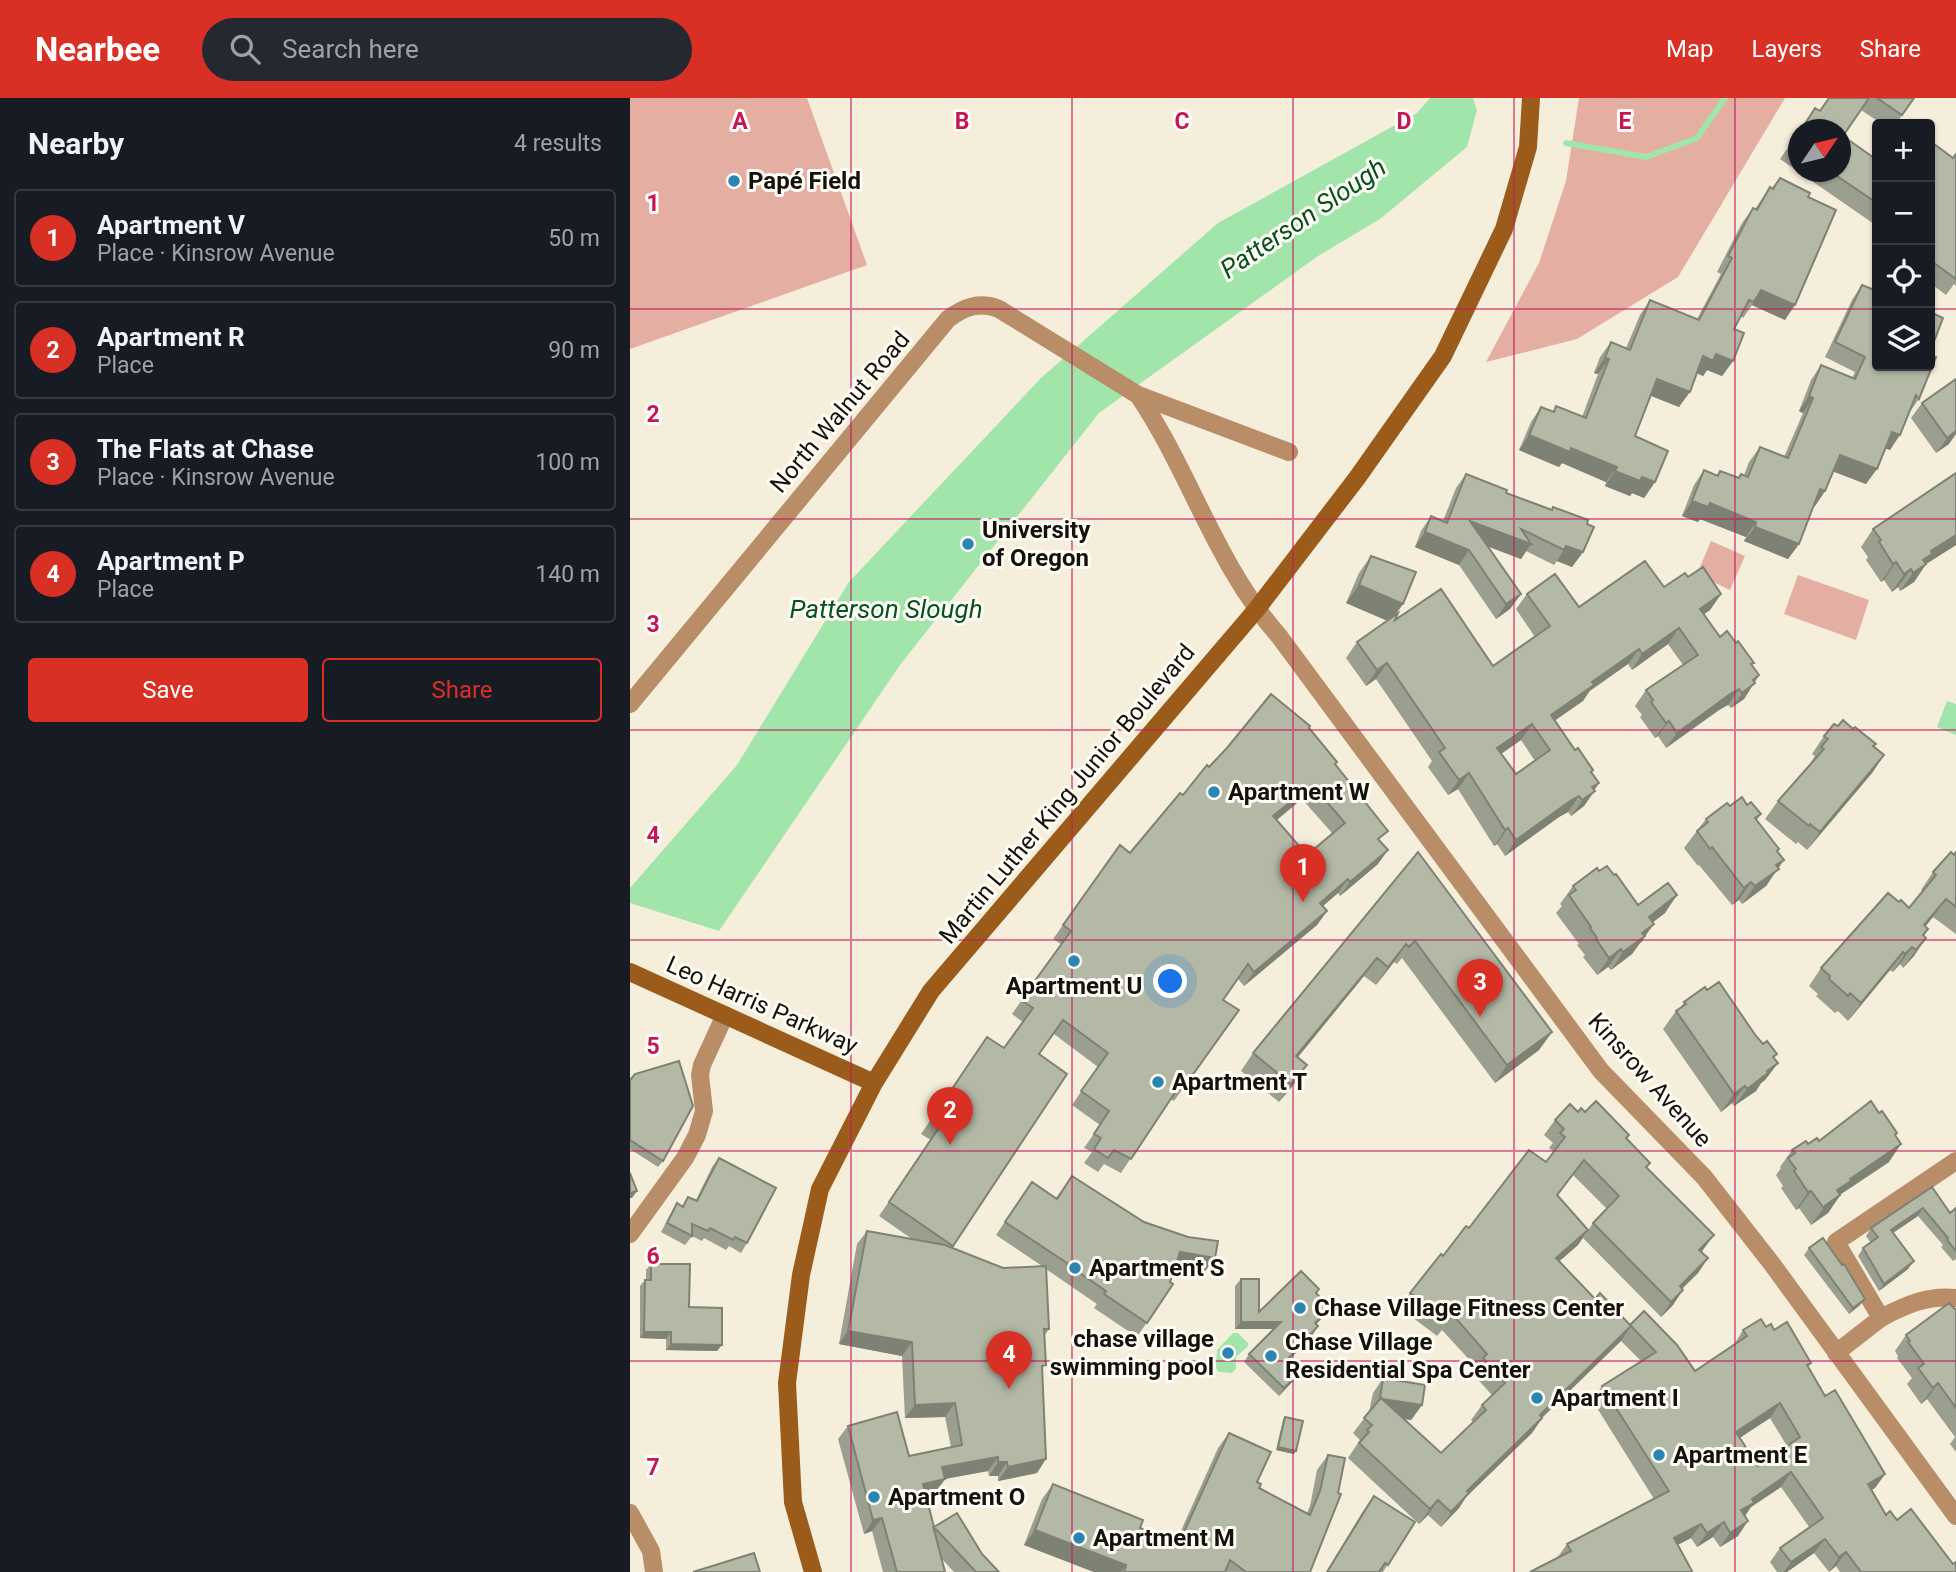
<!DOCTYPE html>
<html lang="en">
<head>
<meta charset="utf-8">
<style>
  :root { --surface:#171b24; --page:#242831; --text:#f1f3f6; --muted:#9ea1a6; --line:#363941; --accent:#d93025 }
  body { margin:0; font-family:Roboto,sans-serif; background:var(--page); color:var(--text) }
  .controls { position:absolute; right:21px; top:21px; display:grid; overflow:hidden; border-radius:7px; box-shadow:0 2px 5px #0004 }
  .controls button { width:63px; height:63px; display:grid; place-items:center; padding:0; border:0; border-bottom:2px solid var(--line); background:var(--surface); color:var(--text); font:35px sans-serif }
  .compass { position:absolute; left:1158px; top:21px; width:63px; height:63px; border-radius:50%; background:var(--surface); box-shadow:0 2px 5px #0004; rotate:55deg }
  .you { position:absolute; left:541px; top:884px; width:24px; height:24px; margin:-18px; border:5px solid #fff; border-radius:50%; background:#1a73e8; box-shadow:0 0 0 10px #1a73e833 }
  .badge { display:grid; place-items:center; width:46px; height:46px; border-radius:50%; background:var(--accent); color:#fff; font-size:23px; font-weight:700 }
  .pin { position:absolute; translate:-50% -58px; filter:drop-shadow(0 2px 4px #0008) }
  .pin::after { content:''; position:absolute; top:37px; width:24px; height:21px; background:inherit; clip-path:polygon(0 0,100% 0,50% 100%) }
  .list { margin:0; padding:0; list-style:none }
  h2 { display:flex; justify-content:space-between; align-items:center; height:91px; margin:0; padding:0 28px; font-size:30px }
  h2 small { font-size:23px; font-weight:400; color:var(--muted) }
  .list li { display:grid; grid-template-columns:46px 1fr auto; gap:21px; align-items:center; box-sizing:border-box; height:98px; margin:0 14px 14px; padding:0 14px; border:2px solid var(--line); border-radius:7px }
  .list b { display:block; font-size:26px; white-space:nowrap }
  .list p { margin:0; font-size:23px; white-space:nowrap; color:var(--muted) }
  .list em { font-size:23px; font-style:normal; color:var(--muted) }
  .actions { display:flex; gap:14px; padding:21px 28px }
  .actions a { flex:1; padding:16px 0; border:2px solid var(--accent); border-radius:7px; text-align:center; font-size:24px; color:var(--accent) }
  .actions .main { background:var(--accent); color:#fff }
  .icon { flex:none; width:38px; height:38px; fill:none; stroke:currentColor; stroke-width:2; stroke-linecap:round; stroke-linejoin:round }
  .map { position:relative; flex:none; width:1326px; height:1474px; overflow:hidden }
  header { display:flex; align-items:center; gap:42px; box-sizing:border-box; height:98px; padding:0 35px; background:var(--accent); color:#fff }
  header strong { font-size:33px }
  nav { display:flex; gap:38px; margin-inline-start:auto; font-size:24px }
  .search { width:490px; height:63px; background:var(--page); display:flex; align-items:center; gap:18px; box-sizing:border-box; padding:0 24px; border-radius:38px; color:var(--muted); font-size:26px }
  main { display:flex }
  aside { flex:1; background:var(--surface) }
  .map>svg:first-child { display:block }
</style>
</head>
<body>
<header>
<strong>Nearbee</strong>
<div class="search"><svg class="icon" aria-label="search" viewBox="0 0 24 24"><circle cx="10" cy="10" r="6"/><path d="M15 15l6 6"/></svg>Search here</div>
<nav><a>Map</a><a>Layers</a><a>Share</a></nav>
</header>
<main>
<aside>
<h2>Nearby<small>4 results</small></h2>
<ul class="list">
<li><span class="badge">1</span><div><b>Apartment V</b><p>Place · Kinsrow Avenue</p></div><em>50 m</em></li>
<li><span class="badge">2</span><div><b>Apartment R</b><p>Place</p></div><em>90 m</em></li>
<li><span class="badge">3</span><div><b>The Flats at Chase</b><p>Place · Kinsrow Avenue</p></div><em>100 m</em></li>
<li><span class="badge">4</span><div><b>Apartment P</b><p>Place</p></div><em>140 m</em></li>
</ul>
<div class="actions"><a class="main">Save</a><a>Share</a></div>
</aside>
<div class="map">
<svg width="1326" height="1474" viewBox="0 0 1326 1474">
  <rect width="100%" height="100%" fill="#f5eedb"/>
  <path fill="#e5aea2" d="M0 0H177L237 167 0 251Z
    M949 0H1155L1048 179 947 241 856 264 909 165 936 83Z
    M1081 443 1115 458 1100 492 1067 476Z
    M1168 477 1239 502 1226 542 1154 516Z"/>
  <path fill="#a1e5aa" d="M800 0H843L847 12 837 49 750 121 688 158 469 315 270 567 89 833 0 805V790L107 667 219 484 411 280 588 125 787 15Z
    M1317 603 1326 606V637L1307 629Z
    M603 1235H608L618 1245V1248L606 1259V1271L602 1275 589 1274 586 1270 587 1252Z"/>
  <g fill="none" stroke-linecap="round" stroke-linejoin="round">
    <path stroke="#a1e5aa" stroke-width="6" d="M936 45 1016 59 1067 40 1095 0"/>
    <path stroke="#b98d68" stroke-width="18" d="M508 297C560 374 586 467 649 538L971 973 1074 1079 1142 1166 1326 1418
      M0 606 318 221C334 209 350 203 369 211L508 297 659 354
      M0 1136 55 1060 67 1037 74 1013 70 977 72 967 95 917
      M1251 1220C1275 1207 1298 1197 1326 1200
      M1206 1255 1251 1220 1206 1144 1326 1063
      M0 1415 21 1453 24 1474"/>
    <path stroke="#9b5c1b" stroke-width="18" d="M0 874 244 985
      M183 1474 163 1404 157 1285 171 1177 190 1091 244 985 301 893 626 512 727 380 813 258 874 131 898 49 901 0"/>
  </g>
  <path fill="#9b9f8f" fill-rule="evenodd" d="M1199 0H1284L1266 26H1252L1231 12 1213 38 1247 62V128L1150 61 1168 35V74H1210L1190 13Z
    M1300 43 1323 60 1326 56V188L1324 186 1316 197 1300 185Z
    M1150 80 1178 99 1155 222 1122 207 1113 220 1110 218 1104 231 1103 263 1092 278 1077 272 1073 278 1066 275 1049 309 1021 298 1005 338 1025 384 1014 400 1002 395 1000 398 975 388 976 384 932 365 929 369 889 352 901 324 911 309 923 314 926 308 952 319 968 276 964 275 970 259 981 244 996 250 1010 217 1020 202 1067 221 1091 176 1087 174 1112 125 1123 110 1125 111 1140 89 1142 90Z
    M1232 187 1300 268 1289 301 1279 315 1260 352 1255 350 1236 386 1203 373 1195 393 1185 408H1184L1169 446 1158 461 1114 443 1116 439 1070 421 1068 424 1052 418 1064 387 1074 372 1087 377 1090 373 1108 380 1111 376 1114 377 1119 364 1130 349 1154 359 1173 315 1169 313 1181 282 1191 267 1222 280 1225 274 1195 259 1222 202Z
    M1326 281 1319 346 1306 355 1281 320 1292 305Z
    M1326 375V447L1296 466 1284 484 1270 493 1268 489 1262 494 1254 482 1251 484 1236 462 1238 459 1231 449 1243 431Z
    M836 376 876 395 921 412 923 409 953 454 942 469 927 463 924 467 896 453 891 461 857 448 891 496 880 511 866 521 829 467 785 449 791 433 801 418 813 423 826 390Z
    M741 458 773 506 764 518 765 522 863 568 905 539 886 511 897 496 949 509 1034 489 1058 479 1091 496 1080 512 1074 516 1090 539 1106 545 1124 565 1122 567 1129 577 1114 601 1101 610 1098 607 1089 612 1036 650 1028 638 1025 640 1010 619 1012 617 1005 608 1016 592 1053 567 1038 546 1002 572 998 566 960 593 953 603 924 622 969 685 964 692 965 693 954 708 941 718 938 714 929 719 875 758 867 746 864 748 828 691 818 697 798 669 802 663 746 581 736 588 716 560 727 544 758 523 716 505 729 475ZM891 642 905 663 886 676 871 655Z
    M1208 628 1244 648 1254 657 1242 675 1177 752 1168 744 1166 746 1135 721 1148 703 1179 667 1185 658 1182 656 1194 638Z
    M679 630 707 664 705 667 750 744 748 766 710 798 708 795 693 808 697 813 687 827 614 888 608 881 593 902 609 912 544 1003 540 1001 491 1075 474 1066 468 1074 454 1065 462 1054 454 1050 470 1027 442 1007 468 969 424 936 409 956 437 976 322 1150 373 1170 412 1168 366 1137 402 1084 426 1100 442 1078 514 1124 585 1160 575 1173 545 1168 540 1184 543 1186 507 1239 464 1210 467 1206 416 1171 419 1231 415 1237 407 1375 368 1383V1378H359L358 1373 315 1381 305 1395 296 1397 304 1429 352 1456 369 1474H324L312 1461 315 1474H253L242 1433 234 1436 208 1341 218 1328 279 1358 321 1349 315 1319 275 1320 272 1258 209 1246 227 1146 237 1133 282 1141 249 1118 301 1042 291 1036 357 939 374 950 393 924 382 916 431 846 423 841 490 747 500 755 579 669ZM672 701 702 735 677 757 647 722Z
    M1117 707 1131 716 1127 722 1147 753 1148 770 1136 788 1112 806 1109 802 1102 807 1069 767 1068 768 1054 750 1076 721 1100 708Z
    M788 754 922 934 909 952 865 985 772 860 767 866 764 864 746 887 734 878 668 959 665 985 649 1004 611 973 623 955Z
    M1326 754V836L1303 819 1295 828 1294 838 1284 858 1273 870 1270 866 1263 874 1260 872 1218 923 1208 913 1205 915 1186 898 1188 896 1179 888 1191 870 1269 804 1279 810 1293 793 1291 792 1303 774Z
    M969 773 1008 807 1035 815 1023 824 1012 844 1009 846 1002 856 981 872 978 869 967 877 953 859 955 857 947 847 949 846 926 815 932 808 930 806 943 788Z
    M1077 892 1126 938 1148 965 1135 982 1131 985 1126 993 1104 1008 1102 1005 1091 1014 1033 931 1046 913 1050 911 1054 904Z
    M0 982 33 1063 28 1069 0 1051Z
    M948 1014H955L996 1041 1073 1152 1072 1154 1078 1160 1068 1175 1052 1191 1043 1207 1031 1219 953 1140 963 1125 977 1111 943 1077 928 1097 958 1132 948 1147 929 1163 965 1201 1065 1273 1104 1247 1113 1232 1136 1229 1144 1232 1181 1265 1178 1269 1195 1298 1255 1376 1245 1390 1241 1392 1256 1417 1267 1422 1326 1474H1210L1206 1468 1199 1474 1184 1455 1157 1474H1147L1140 1464 1150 1450 1179 1429 1151 1389 1121 1409 1115 1418 1108 1438 1090 1449 1083 1439 1067 1449 1061 1440 1047 1447 927 1460 937 1446 1024 1401 962 1302 972 1288 1011 1263 991 1243 912 1320 902 1335 836 1399 829 1410 811 1429 798 1417 789 1426 718 1360 730 1342 723 1335 739 1314 743 1295 753 1280 792 1307 781 1322 774 1321 811 1355 843 1324 841 1322 852 1307 862 1297 842 1275 846 1269 812 1232 807 1238 770 1210 780 1195 813 1158 839 1130 916 1064 924 1054 919 1050 923 1045 914 1037 925 1022ZM1140 1320 1157 1348 1128 1368 1109 1340Z
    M1265 1037 1259 1064 1211 1096 1198 1115 1181 1127 1169 1110 1166 1112 1151 1090 1153 1088 1146 1077 1151 1070 1150 1069 1162 1052 1189 1043Z
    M89 1060 117 1145 111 1155 99 1148 96 1152 74 1140 72 1143 62 1138 55 1147 31 1134 41 1115 47 1105 52 1108 58 1099 66 1102 82 1069Z
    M1302 1089 1320 1115 1326 1110V1161L1323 1163 1311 1149 1313 1147 1288 1118 1263 1135 1278 1171 1249 1193 1228 1158 1233 1150 1241 1145 1236 1138 1241 1130Z
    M1179 1150 1230 1207 1219 1216 1174 1157Z
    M21 1166 59 1209 87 1253 36 1252V1241L10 1240V1188L15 1182H16V1172Z
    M611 1181 629 1214 686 1196 700 1210 694 1218 686 1226 683 1236 657 1264 663 1283 649 1298 614 1264 619 1256 643 1231H605V1188Z
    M1326 1212V1354L1320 1346 1325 1339 1297 1301 1291 1306 1277 1286 1282 1280 1267 1260 1268 1258 1265 1253 1276 1237Z
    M655 1319 664 1356 646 1352 653 1322Z
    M599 1335 627 1384 629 1390 677 1415 680 1408 687 1372 698 1357 680 1474H464L394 1447 412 1401 423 1386 510 1430 546 1444 588 1350Z
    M744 1398 785 1424 753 1474H696L733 1413Z"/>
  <path fill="#7e8274" d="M1131 192 1165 207 1155 222 1122 207Z
    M1086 256 1103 263 1092 278 1077 272 1073 278 1062 273 1073 258Z
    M975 260 979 261 968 276 964 275Z
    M1027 281 1060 294 1049 309 1017 296Z
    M1179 298 1183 300 1173 315 1169 313Z
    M1326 329V336L1319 346 1306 355Z
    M1262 334 1270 337 1260 352 1251 349Z
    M899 337 941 350 987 369 976 384 932 365 929 369 889 352Z
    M1210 357 1247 371 1236 386 1199 372Z
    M985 373 1012 379 1025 384 1014 400 1002 395 1000 398 975 388Z
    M1190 391 1195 393 1185 408 1180 406Z
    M1062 403 1080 405 1126 424 1116 439 1070 421 1068 424 1052 418Z
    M840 423 901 446 891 461 830 438Z
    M1125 429 1169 446 1158 461 1114 443Z
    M795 434 839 452 829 467 785 449Z
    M1326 437V447L1296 466 1284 484 1270 493 1283 475 1301 453Z
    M936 448 953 454 942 469 927 463Z
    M1266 464 1254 482 1251 484 1263 466Z
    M1281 471 1268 489 1262 494 1274 476Z
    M729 487 773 506 760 524 716 505Z
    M891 496 880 511 866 521 876 506Z
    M1091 496 1080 512 1059 526 1070 511Z
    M1049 530 1038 546 1002 572 1012 556Z
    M1009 551 998 566 959 593 953 603 910 633 921 617 962 584Z
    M757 565 746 581 736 588 747 572Z
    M1129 577 1114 601 1101 610 1123 582Z
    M1109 591 1098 607 1089 612 1036 650 1047 635 1100 596Z
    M1039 623 1028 638 1025 640 1036 625Z
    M902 626 891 642 857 666 867 650Z
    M1254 657 1242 675 1177 752 1190 734Z
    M839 675 828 691 818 697 829 682Z
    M969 685 954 708 941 718 962 689Z
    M682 687 672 701 634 732 643 718Z
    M949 698 938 714 929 719 875 758 886 742 940 703Z
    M878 730 867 746 864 748 875 732Z
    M758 752 748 766 710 798 720 784Z
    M1154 762 1136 788 1112 806 1125 788 1146 767Z
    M718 781 708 795 680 819 690 805Z
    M1121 784 1109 802 1102 807 1114 790Z
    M1047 797 1035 815 1006 837 1019 819Z
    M1316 801 1303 819 1282 845 1294 827Z
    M697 813 687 827 614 888 624 874Z
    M1024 826 1002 856 981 872 993 854 1012 835Z
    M1296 840 1284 858 1273 870 1286 852Z
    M776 846 764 864 746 887 758 869Z
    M1282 849 1270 866 1263 874 1275 856Z
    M991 851 978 869 967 877 979 860Z
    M1273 854 1260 872 1218 923 1231 905Z
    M747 860 734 878 654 976 666 958Z
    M922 934 909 952 865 985 877 967Z
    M1148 965 1135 982 1131 985 1126 993 1104 1008 1117 991 1137 973Z
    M677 967 665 985 649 1004 661 986Z
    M1115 988 1102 1005 1091 1014 1104 996Z
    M1271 1046 1259 1064 1211 1096 1198 1115 1181 1127 1207 1092 1220 1081Z
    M7 1093 2 1100H0V1095Z
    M1181 1093 1169 1110 1166 1112 1178 1094Z
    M1293 1110 1288 1118 1255 1140 1261 1132Z
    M958 1132 948 1147 916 1175 926 1160Z
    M1084 1137 1073 1152 1059 1167 1069 1152Z
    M550 1154 585 1160 575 1173 540 1168Z
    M1078 1160 1068 1175 1039 1203 1050 1188Z
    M1284 1163 1278 1171 1249 1193 1254 1186Z
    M1053 1192 1043 1207 1031 1219 1041 1204Z
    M1235 1201 1230 1207 1219 1216 1223 1210Z
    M700 1210 694 1218 680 1233 685 1225Z
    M611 1224H651L645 1231H605Z
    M688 1228 683 1236 651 1271 656 1263Z
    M1001 1228 991 1243 899 1332 910 1317Z
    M218 1233 282 1244 272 1258 209 1246Z
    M14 1234H41L36 1241 10 1240Z
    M41 1246 92 1247 87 1253 36 1252Z
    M669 1276 663 1283 649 1298 654 1290Z
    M1308 1285 1297 1301 1291 1306 1303 1290Z
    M752 1301 792 1307 781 1322 742 1316Z
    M325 1305 315 1319 275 1320 285 1307Z
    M1150 1305 1140 1320 1096 1349 1106 1334Z
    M912 1320 902 1335 836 1399 829 1410 811 1429 837 1393Z
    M648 1349 666 1353 664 1356 646 1352Z
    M368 1359 358 1373 303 1383 312 1369Z
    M416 1361 407 1375 368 1383 378 1369Z
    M368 1364H377L368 1378H359Z
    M1161 1374 1151 1389 1121 1409 1114 1419 1111 1412 1122 1401Z
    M1255 1376 1245 1390 1227 1401 1238 1386Z
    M315 1381 305 1395 283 1399 293 1386Z
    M808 1402 798 1417 789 1426 800 1411Z
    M252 1420 242 1433 234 1436 243 1422Z
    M1118 1423 1108 1438 1090 1449 1100 1435Z
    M1094 1424 1083 1439 1067 1449 1077 1435Z
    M1071 1426 1061 1440 1034 1454 1044 1440Z
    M405 1432 496 1467 491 1474H464L394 1447Z
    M1195 1441 1184 1455 1157 1474H1154L1161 1464Z
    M1216 1454 1206 1468 1199 1474 1209 1459Z"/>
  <path fill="#b4b9a6" stroke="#7e8274" stroke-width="2" fill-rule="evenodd" d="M1199 0H1239L1213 38 1247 62V105L1201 74H1210V32H1171L1185 10 1190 13Z
    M1247 0H1284L1272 17Z
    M1168 35V51L1161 46Z
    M1300 43 1323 60 1326 56V181L1300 162V152L1304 144 1300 141Z
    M1150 80 1180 95 1178 99 1206 112 1165 207 1131 192 1124 204 1119 202 1104 231 1114 235 1103 263 1086 256 1083 263 1073 258 1060 294 1027 281 1005 338 1038 353 1025 384 1012 379 1010 383 985 373 987 369 941 350 940 354 899 337 911 309 924 314 926 308 956 320 979 261 975 260 981 244 1000 252 1020 202 1069 222 1102 160 1098 158 1123 110 1127 112 1140 89 1143 91Z
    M1232 187 1247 193V268H1300V257L1306 259 1289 301 1286 297 1270 337 1262 334 1247 371 1210 357 1195 393 1190 391 1169 446 1125 429 1126 424 1080 405 1078 409 1062 403 1074 372 1088 378 1090 373 1109 380 1111 376 1118 379 1130 349 1158 360 1183 300 1179 298 1191 267 1225 281 1235 259 1205 244Z
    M1300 214 1313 220 1300 254Z
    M1326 281V333L1317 340 1292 305Z
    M1326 375V437L1301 453 1302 456 1293 462 1296 466 1283 475 1281 471 1274 476 1266 464 1263 466 1249 444 1251 442 1243 431Z
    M836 376 877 392 876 395 922 412 923 409 958 422 957 426 964 429 953 454 936 448 934 452 891 431 901 446 840 423 891 496 876 506 839 452 795 434 801 418 817 425Z
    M741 458 786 474 773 506 729 487Z
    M1015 463 1034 489 1055 475 1058 479 1073 469 1091 496 1070 511 1090 539 1097 533 1106 545 1108 543 1124 565 1121 566 1129 577 1123 582 1125 585 1112 595 1109 591 1100 596 1047 635 1039 623 1036 625 1021 604 1023 602 1016 592 1068 557 1049 530 1012 556 1009 551 962 584 964 587 921 617 945 652 948 650 963 672 961 674 969 685 962 689 965 693 952 702 949 698 940 703 886 742 878 730 875 732 839 675 829 682 809 654 815 650 757 565 747 572 727 544 768 515 765 522 811 491 863 568 920 528 897 496 925 476 949 509ZM902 626 920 652 886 676 867 650Z
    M641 596 680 628 679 630 707 664 705 666 758 733 748 741 758 752 720 784 718 781 690 805 697 813 624 874 618 866 593 902 609 912 554 989 550 987 501 1061 484 1052 478 1060 464 1051 471 1040 464 1036 479 1013 451 993 478 955 433 922 409 956 437 976 323 1148 259 1104 310 1028 301 1022 357 939 374 950 403 910 391 902 441 833 433 827 490 747 500 755 550 695 553 697 577 667 579 669 597 650ZM682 687 715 725 677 757 643 718Z
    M1213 622 1223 631 1225 629 1246 646 1243 648 1254 657 1190 734 1180 726 1179 728 1148 703 1194 651 1191 649 1198 641 1194 638 1204 626 1208 628Z
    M1112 699 1117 707 1121 704 1131 716 1125 720 1149 751 1147 753 1154 762 1146 767 1149 771 1125 788 1121 784 1114 790 1082 749 1080 751 1067 733 1078 724 1076 721 1097 705 1100 708Z
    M788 754 922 934 877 967 785 843 779 849 776 846 758 869 747 860 666 958 677 967 661 986 623 955Z
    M1321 754 1324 757 1326 754V809L1316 801 1294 827 1298 831 1293 837 1296 840 1286 852 1282 849 1275 856 1273 854 1231 905 1220 895 1218 898 1199 881 1200 878 1191 870 1258 795 1269 804 1271 802 1279 810 1306 777 1303 774Z
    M977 768 984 777 986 776 1008 807 1038 785 1047 797 1019 819 1024 826 1012 835 1015 838 993 854 991 851 979 860 966 841 967 840 960 830 961 829 939 797 946 792 943 788 967 770 969 773Z
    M1089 884 1126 938 1133 946 1137 943 1147 956 1143 959 1148 965 1137 973 1138 975 1117 991 1115 988 1104 996 1046 913 1056 906 1054 904 1075 889 1077 892Z
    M49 963 63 1008 33 1063 0 1042V982L5 976Z
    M966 1003 999 1037 996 1040 1020 1065 1016 1069 1084 1137 1069 1152 1078 1160 1050 1188 1053 1192 1041 1204 963 1125 989 1098 954 1062 927 1097 958 1132 926 1160 965 1201 970 1195 1001 1228 910 1317 912 1320 837 1393 839 1395 821 1414 808 1402 800 1411 729 1345 739 1334 737 1332 742 1327 734 1320 751 1300H750L753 1280 795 1287 792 1307 752 1301 811 1355 856 1312 852 1307 875 1285 853 1260 857 1256 823 1217 818 1223 780 1195 811 1156 813 1158 836 1128 839 1130 899 1052 916 1064 935 1039 930 1035 934 1031 925 1022 940 1006 948 1014 951 1010 955 1014Z
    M1241 1003 1249 1015 1252 1013 1267 1035 1265 1037 1271 1046 1220 1081 1221 1083 1207 1092 1210 1097 1193 1109 1181 1093 1178 1094 1164 1073 1166 1071 1158 1060 1165 1055 1162 1052 1176 1043 1178 1046 1187 1040 1189 1043Z
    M89 1060 146 1090 117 1145 105 1139 103 1142 80 1130 78 1133 62 1126V1138L37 1125 47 1105 53 1109 58 1099 67 1103Z
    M0 1075 7 1093 0 1095Z
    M442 1078 514 1124 558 1139 588 1143 585 1160 550 1154 540 1184 543 1186 517 1225 474 1196 476 1193 438 1167H440L375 1124 402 1084 427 1101Z
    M1302 1089 1320 1115 1326 1110V1153L1317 1142 1318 1140 1293 1110 1261 1132 1284 1163 1254 1186 1233 1150 1248 1139 1241 1130Z
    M237 1133 315 1147 373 1170 416 1168 419 1231H414L416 1267 412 1268 416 1361 378 1369 377 1364H368V1359L312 1369 315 1381 293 1386 304 1429 327 1415 352 1456 369 1474H346L303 1428 315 1474H267L252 1420 243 1422 218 1328 267 1314 279 1358 332 1347 325 1305 285 1307 282 1244 218 1233Z
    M1193 1140 1212 1167 1214 1166 1235 1201 1223 1210 1179 1150Z
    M21 1166H60L59 1209 92 1210V1247L41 1246V1234H14L15 1182H21Z
    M671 1173 689 1191 686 1195 700 1210 685 1225 688 1228 656 1263 669 1276 654 1290 619 1256 651 1224H611V1181H629V1214Z
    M1319 1205 1326 1212V1310L1308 1285 1303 1290 1288 1270 1294 1266 1278 1244 1280 1243 1276 1237Z
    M1014 1213 1047 1247 1065 1273 1117 1238 1113 1232 1131 1221 1136 1229 1141 1226 1144 1232 1157 1224 1181 1265 1177 1267 1195 1298 1205 1292 1255 1376 1238 1386 1256 1417 1260 1413 1267 1422 1281 1411 1323 1466 1326 1464V1474H1231L1216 1454 1209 1459 1195 1441 1161 1464 1150 1450 1193 1420 1161 1374 1122 1401 1124 1405 1111 1412 1118 1423 1100 1435 1094 1424 1077 1435 1071 1426 1044 1440 1062 1473 1060 1474H900L941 1453 937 1446 1039 1393 972 1288 1026 1254 1000 1227ZM1150 1305 1170 1339 1128 1368 1106 1334Z
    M655 1319 673 1323 666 1353 648 1349Z
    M599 1335 641 1354 627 1384 631 1386 629 1390 680 1417 690 1393 698 1357 715 1360 708 1395 711 1396 680 1474H616L600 1462 595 1474H494L496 1467 405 1432 423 1386 513 1422 510 1430 549 1445Z
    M744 1398 785 1424 758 1467 755 1465 749 1474H697Z
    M124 1455 130 1474H63Z"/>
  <path fill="none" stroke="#c2185b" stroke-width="2" stroke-opacity="0.55" d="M221 0V1474M442 0V1474M663 0V1474M884 0V1474M1105 0V1474M0 211H1247M1300 211H1326M0 421H1326M0 632H1326M0 842H1326M0 1053H1326M0 1263H1326"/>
  <g fill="#2b85b3" stroke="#fefcf4" stroke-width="2.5">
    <circle cx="104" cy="83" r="7"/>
    <circle cx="338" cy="446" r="7"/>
    <circle cx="584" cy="694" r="7"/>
    <circle cx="444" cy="863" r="7"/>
    <circle cx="528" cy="984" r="7"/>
    <circle cx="445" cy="1170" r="7"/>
    <circle cx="670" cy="1210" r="7"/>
    <circle cx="598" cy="1255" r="7"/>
    <circle cx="641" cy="1258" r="7"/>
    <circle cx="907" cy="1300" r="7"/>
    <circle cx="1029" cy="1357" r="7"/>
    <circle cx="244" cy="1399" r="7"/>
    <circle cx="449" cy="1440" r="7"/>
  </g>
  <g text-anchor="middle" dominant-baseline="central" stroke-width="6" stroke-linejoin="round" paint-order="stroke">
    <g font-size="24" font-weight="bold" fill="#14120b" stroke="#fefcf4" text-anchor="start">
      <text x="118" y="83">Papé Field</text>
      <text x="352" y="432">University<tspan x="352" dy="28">of Oregon</tspan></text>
      <text x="598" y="694">Apartment W</text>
      <text x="444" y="888" text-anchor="middle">Apartment U</text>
      <text x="542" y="984">Apartment T</text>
      <text x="459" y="1170">Apartment S</text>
      <text x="684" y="1210">Chase Village Fitness Center</text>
      <text x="584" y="1241" text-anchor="end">chase village<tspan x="584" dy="28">swimming pool</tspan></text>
      <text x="655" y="1244">Chase Village<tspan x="655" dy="28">Residential Spa Center</tspan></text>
      <text x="921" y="1300">Apartment I</text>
      <text x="1043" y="1357">Apartment E</text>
      <text x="258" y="1399">Apartment O</text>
      <text x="463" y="1440">Apartment M</text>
    </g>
    <g font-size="24" fill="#14120b" stroke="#fefcf4">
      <text transform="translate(210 314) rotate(-50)">North Walnut Road</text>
      <text transform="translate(437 696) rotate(-50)">Martin Luther King Junior Boulevard</text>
      <text transform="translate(132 907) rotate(24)">Leo Harris Parkway</text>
      <text transform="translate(1020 982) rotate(48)">Kinsrow Avenue</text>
    </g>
    <g font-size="26" font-style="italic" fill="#06531f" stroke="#fefcf4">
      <text transform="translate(673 120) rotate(-34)">Patterson Slough</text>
      <text x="256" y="511">Patterson Slough</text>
    </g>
  </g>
  <g font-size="23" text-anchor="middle" font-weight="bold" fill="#c2185b" stroke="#fefcf4" stroke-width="6" stroke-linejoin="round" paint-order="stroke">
    <text x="110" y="31">A</text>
    <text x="332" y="31">B</text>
    <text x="552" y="31">C</text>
    <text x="774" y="31">D</text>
    <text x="995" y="31">E</text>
    <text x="23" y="113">1</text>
    <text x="23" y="324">2</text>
    <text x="23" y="534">3</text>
    <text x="23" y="745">4</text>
    <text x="23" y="956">5</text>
    <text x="23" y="1166">6</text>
    <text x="23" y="1377">7</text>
  </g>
</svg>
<div class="controls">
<button>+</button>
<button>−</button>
<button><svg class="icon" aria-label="locate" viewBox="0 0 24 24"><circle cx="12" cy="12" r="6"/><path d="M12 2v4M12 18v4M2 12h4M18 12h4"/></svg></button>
<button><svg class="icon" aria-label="layers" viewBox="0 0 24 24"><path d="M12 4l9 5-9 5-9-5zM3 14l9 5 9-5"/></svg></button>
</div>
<svg class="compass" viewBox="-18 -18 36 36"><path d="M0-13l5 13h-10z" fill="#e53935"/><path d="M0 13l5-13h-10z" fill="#9ea1a6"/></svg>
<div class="you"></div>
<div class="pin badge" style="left:673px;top:804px">1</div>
<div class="pin badge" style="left:320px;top:1047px">2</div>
<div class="pin badge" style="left:850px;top:919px">3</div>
<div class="pin badge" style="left:379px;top:1291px">4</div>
</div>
</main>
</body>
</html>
